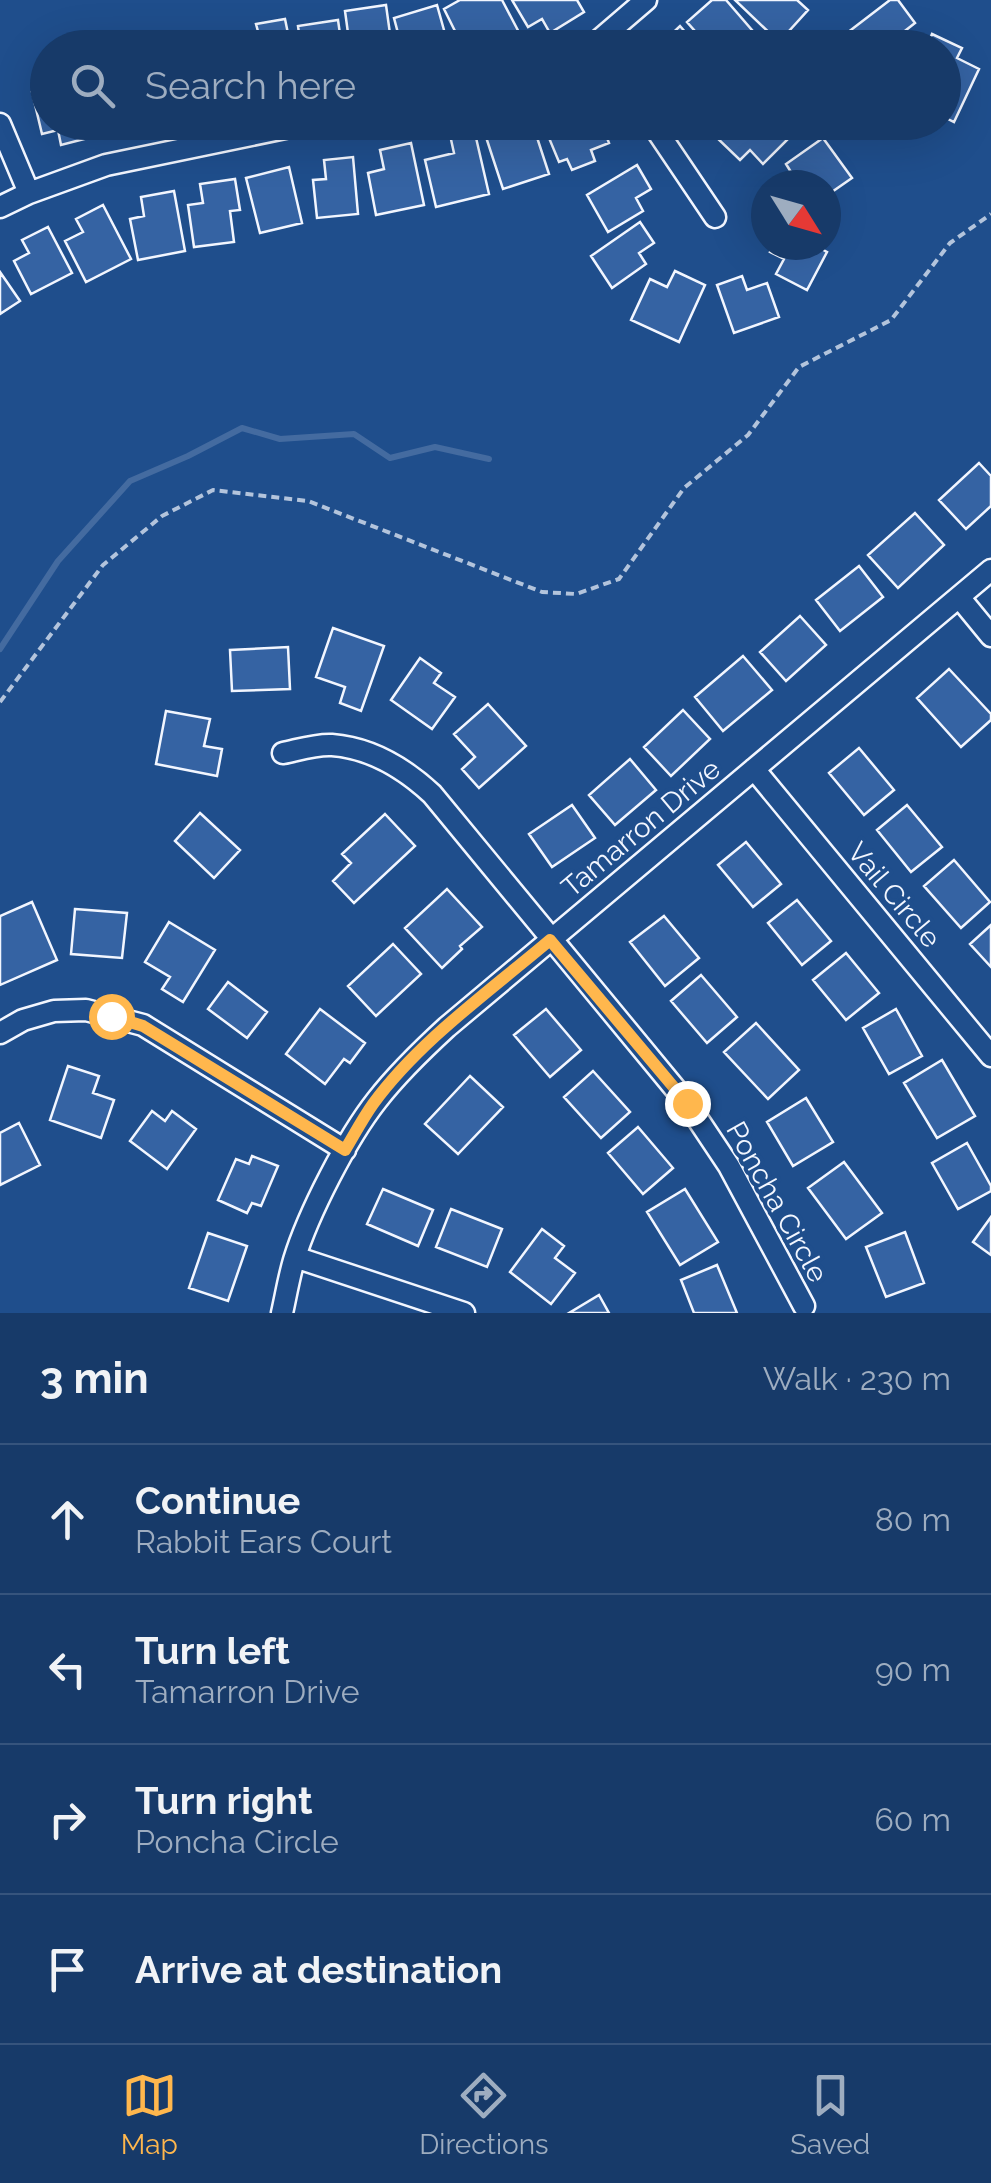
<!DOCTYPE html>
<html lang="en">
<head>
<meta charset="utf-8">
<style>
  :root { --surface:#173a69; --page:#244571; --text:#f1f3f6; --muted:#9eadc0; --line:#36547d; --accent:#ffb74d }
  body { margin:0; font-family:Raleway,sans-serif; background:var(--page); color:var(--text) }
  .compass { position:absolute; left:751px; top:170px; width:90px; height:90px; border-radius:50%; background:var(--surface); box-shadow:0 10px 40px #0002; rotate:127deg }
  .stop { position:absolute; width:30px; height:30px; margin:-22px; border:8px solid #ffb74d; border-radius:50%; background:#fff }
  .stop.end { background:#ffb74d; border-color:#fff; box-shadow:0 2px 10px #0008 }
  .list { margin:0; padding:0; list-style:none }
  h2 { display:flex; justify-content:space-between; align-items:center; height:130px; margin:0; padding:0 40px; font-size:42px }
  h2 small { font-size:32px; font-weight:400; color:var(--muted) }
  .list li { display:grid; grid-template-columns:65px 1fr auto; gap:30px; align-items:center; box-sizing:border-box; height:150px; padding:0 40px; border-top:2px solid var(--line) }
  .list b { display:block; font-size:38px; white-space:nowrap }
  .list p { margin:0; font-size:32px; white-space:nowrap; color:var(--muted) }
  .list em { font-size:32px; font-style:normal; color:var(--muted) }
  .icon { flex:none; width:55px; height:55px; fill:none; stroke:currentColor; stroke-width:2; stroke-linecap:round; stroke-linejoin:round }
  .map { position:relative; flex:none; width:991px; height:1313px; overflow:hidden }
  .search { position:absolute; background:var(--surface); box-shadow:0 10px 40px #0002; left:30px; right:30px; top:30px; height:110px; display:flex; align-items:center; gap:25px; box-sizing:border-box; padding:0 35px; border-radius:55px; color:var(--muted); font-size:38px }
  .sheet { height:730px; background:var(--surface) }
  nav { display:flex; justify-content:space-around; align-items:center; box-sizing:border-box; height:140px; border-top:2px solid var(--line); background:var(--surface); font-size:28px; color:var(--muted) }
  nav a { display:grid; justify-items:center; gap:5px }
  nav .on { color:var(--accent) }
  .map>svg:first-child { display:block }
</style>
</head>
<body>
<div class="map">
<svg width="991" height="1313" viewBox="0 0 991 1313">
  <rect width="100%" height="100%" fill="#1f4e8c"/>
  <g fill="none" stroke-linecap="round" stroke-linejoin="round">
    <path stroke="#446ba0" stroke-width="6" d="M0 649 58 561 130 481 188 456 242 428 280 439 354 434 390 458 435 447 489 459"/>
  </g>
  <path fill="#3563a3" stroke="#f2f6ff" stroke-width="2.5" d="M460 0H502L523 40 508 48H480L477 40 463 47 444 9Z
    M512 0H577L584 12 550 33 542 19 528 27Z
    M712 0H726L764 44 760 48H710L687 22Z
    M735 0H797L808 10 779 42Z
    M890 0H898L915 23 901 34 911 47 852 48 843 36Z
    M386 5 392 48H350L345 11Z
    M437 5 449 48H402L394 18Z
    M285 19 291 48H246L244 38 259 35 256 24Z
    M338 20 342 48H301L298 26Z
    M680 26 699 48H662L660 45Z
    M932 34 962 48 957 58 979 69 954 122 944 117V48H926Z
    M48 88V122H85L88 138 61 145 58 130 42 134 32 92Z
    M521 122H532L549 174 503 189 485 134Z
    M553 122H601L609 143 591 150 595 161 572 170 567 159 559 162 544 126Z
    M728 122H789L797 130 763 164 750 150 740 160 715 136Z
    M474 129 489 194 436 207 425 160 454 153 450 135Z
    M823 138 852 178 826 196V185H775L791 172 786 164Z
    M411 143 424 205 376 215 368 173 384 169 380 150Z
    M353 157 358 214 317 218 313 180 326 179 324 160Z
    M637 165 651 189 636 198 643 211 608 232 587 195Z
    M289 167 302 223 260 233 246 178Z
    M235 179 240 210 230 211 234 242 194 247 188 205 203 203 200 184Z
    M174 191 185 251 138 260 130 219 144 216 141 197Z
    M103 205 131 259 86 282 65 241 83 232 76 219Z
    M640 222 654 243 639 253 646 264 612 288 591 256Z
    M48 227 72 273 31 294 14 261 29 253 22 240Z
    M774 245H814L827 252 807 290 776 274 784 259 770 252Z
    M675 271 705 285 679 342 631 320 650 279 667 287Z
    M0 272 20 301 0 314Z
    M742 276 747 290 767 283 779 317 734 333 717 285Z
    M979 463 991 476V506L966 529 939 500Z
    M915 513 944 545 898 588 868 555Z
    M859 566 883 597 840 631 816 600Z
    M800 616 826 645 786 681 760 652Z
    M333 628 384 646 361 711 340 703 345 687 316 677Z
    M288 647 290 689 232 691 230 650Z
    M743 656 772 690 723 731 695 697Z
    M420 658 441 673 434 683 455 697 432 729 391 700Z
    M949 669 991 714V720L961 747 917 698Z
    M488 704 526 746 479 788 462 769 475 757 454 734Z
    M683 710 710 739 671 776 644 747Z
    M166 711 210 719 204 746 222 749 217 776 156 764Z
    M859 748 894 790 864 815 829 773Z
    M630 759 656 790 615 825 589 795Z
    M572 805 595 838 552 867 529 834Z
    M907 805 942 847 911 872 877 830Z
    M200 813 240 850 214 878 175 841Z
    M385 814 415 846 354 903 333 881 351 863 342 854Z
    M746 842 781 884 753 907 718 865Z
    M954 860 990 902 961 928 924 886Z
    M447 889 482 927 460 946 462 949 442 968 405 928Z
    M797 900 831 941 802 965 768 923Z
    M32 902 57 960 0 985V916Z
    M75 909 127 913 122 958 71 954Z
    M664 916 699 958 665 986 630 942Z
    M169 922 215 950 183 1002 162 989 170 977 145 962Z
    M991 925V967L970 944Z
    M393 944 421 974 376 1016 348 986Z
    M846 953 879 993 846 1020 813 980Z
    M701 975 737 1017 707 1043 671 1001Z
    M228 982 267 1012 247 1038 208 1009Z
    M320 1009 365 1043 350 1063 344 1059 325 1084 286 1054Z
    M546 1009 581 1050 550 1077 514 1035Z
    M896 1009 922 1056 889 1074 863 1028Z
    M756 1023 799 1070 768 1099 724 1052Z
    M942 1060 975 1116 937 1138 904 1083Z
    M68 1066 99 1076 93 1093 114 1100 101 1138 50 1120Z
    M593 1071 630 1112 601 1138 564 1097Z
    M470 1076 503 1107 458 1154 425 1124Z
    M806 1098 833 1142 793 1166 767 1122Z
    M152 1111 165 1121 172 1111 196 1129 167 1169 130 1141Z
    M19 1123 40 1165 0 1185V1133Z
    M638 1127 673 1168 643 1194 608 1153Z
    M967 1143 991 1186V1191L958 1209 932 1163Z
    M252 1156 278 1166 261 1206 252 1203 247 1213 218 1200 236 1159 249 1164Z
    M844 1162 882 1213 846 1239 808 1188Z
    M383 1189 433 1210 418 1246 367 1224Z
    M685 1189 718 1242 680 1265 647 1212Z
    M451 1209 502 1229 487 1267 436 1247Z
    M991 1217V1255L973 1242Z
    M542 1229 564 1246 555 1258 575 1273 551 1304 510 1272Z
    M905 1232 924 1283 886 1297 866 1247Z
    M208 1233 247 1246 228 1301 189 1288Z
    M717 1265 737 1313H694L681 1280Z
    M599 1295 609 1313H569Z"/>
  <g fill="none" stroke-linecap="round" stroke-linejoin="round">
    <defs>
      <path id="minor" d="M587 48 597 42 646 0
        M651 122 715 217
        M0 124 29 193
        M0 207 29 193 106 165 314 122
        M959 597 991 636
        M283 753C298 750 316 744 332 745 371 748 404 768 432 794L687 1103 729 1166 804 1306
        M754 769 991 1056
        M0 1033 23 1020 54 1011 86 1010 143 1025 345 1150
        M295 1257 464 1313
        M282 1313C286 1295 289 1277 294 1260 308 1214 347 1138 377 1100 398 1073 422 1050 447 1027L991 570"/>
    </defs>
    <use href="#minor" stroke="#f2f6ff" stroke-width="25"/>
    <path stroke="#b3c4dc" stroke-width="4" stroke-dasharray="8 5" stroke-linecap="butt" d="M0 702 103 565 162 516 213 490 308 501 542 592 576 594 619 579 684 488 748 435 799 367 891 320 950 243 991 214"/>
    <use href="#minor" stroke="#1f4e8c" stroke-width="20"/>
  </g>
  <g fill="none" stroke-linecap="round" stroke-linejoin="round">
    <path stroke="#ffb74d" stroke-width="12" d="M111 1016 143 1026 345 1150C354 1135 363 1118 373 1104 419 1041 491 990 550 940L687 1103"/>
  </g>
  <g text-anchor="middle" dominant-baseline="central" stroke-width="8" stroke-linejoin="round" paint-order="stroke">
    <g font-size="28" fill="#f2f6ff" stroke="#1f4e8c">
      <text transform="translate(641 828) rotate(-40)">Tamarron Drive</text>
      <text transform="translate(894 895) rotate(50)">Vail Circle</text>
      <text transform="translate(777 1202) rotate(61)">Poncha Circle</text>
    </g>
  </g>
</svg>
<svg class="compass" viewBox="-18 -18 36 36"><path d="M0-13l5 13h-10z" fill="#e53935"/><path d="M0 13l5-13h-10z" fill="#9eadc0"/></svg>
<div class="stop" style="left:111px;top:1016px"></div>
<div class="stop end" style="left:687px;top:1103px"></div>
<div class="search"><svg class="icon" aria-label="search" viewBox="0 0 24 24"><circle cx="10" cy="10" r="6"/><path d="M15 15l6 6"/></svg>Search here</div>
</div>
<section class="sheet">
<h2>3 min<small>Walk · 230 m</small></h2>
<ul class="list">
<li><svg class="icon" aria-label="ahead" viewBox="0 0 24 24"><path d="M12 20V5M6 11l6-6 6 6"/></svg><div><b>Continue</b><p>Rabbit Ears Court</p></div><em>80 m</em></li>
<li><svg class="icon" aria-label="left" viewBox="0 0 24 24"><path d="M17 20v-9H6M10 6l-5 5 5 5"/></svg><div><b>Turn left</b><p>Tamarron Drive</p></div><em>90 m</em></li>
<li><svg class="icon" aria-label="right" viewBox="0 0 24 24"><path d="M7 20v-9h11M14 6l5 5-5 5"/></svg><div><b>Turn right</b><p>Poncha Circle</p></div><em>60 m</em></li>
<li><svg class="icon" aria-label="arrive" viewBox="0 0 24 24"><path d="M6 21V4h12l-3 4 3 4H6"/></svg><div><b>Arrive at destination</b></div></li>
</ul>
</section>
<nav>
<a class="on"><svg class="icon" aria-label="map" viewBox="0 0 24 24"><path d="M3 6l6-2 6 2 6-2v14l-6 2-6-2-6 2zM9 4v14M15 6v14"/></svg>Map</a>
<a><svg class="icon" aria-label="directions" viewBox="0 0 24 24"><path d="M12 3l9 9-9 9-9-9zM9 14v-3h6M13 9l2 2-2 2"/></svg>Directions</a>
<a><svg class="icon" aria-label="saved" viewBox="0 0 24 24"><path d="M7 4h10v16l-5-4-5 4z"/></svg>Saved</a>
</nav>
</body>
</html>
